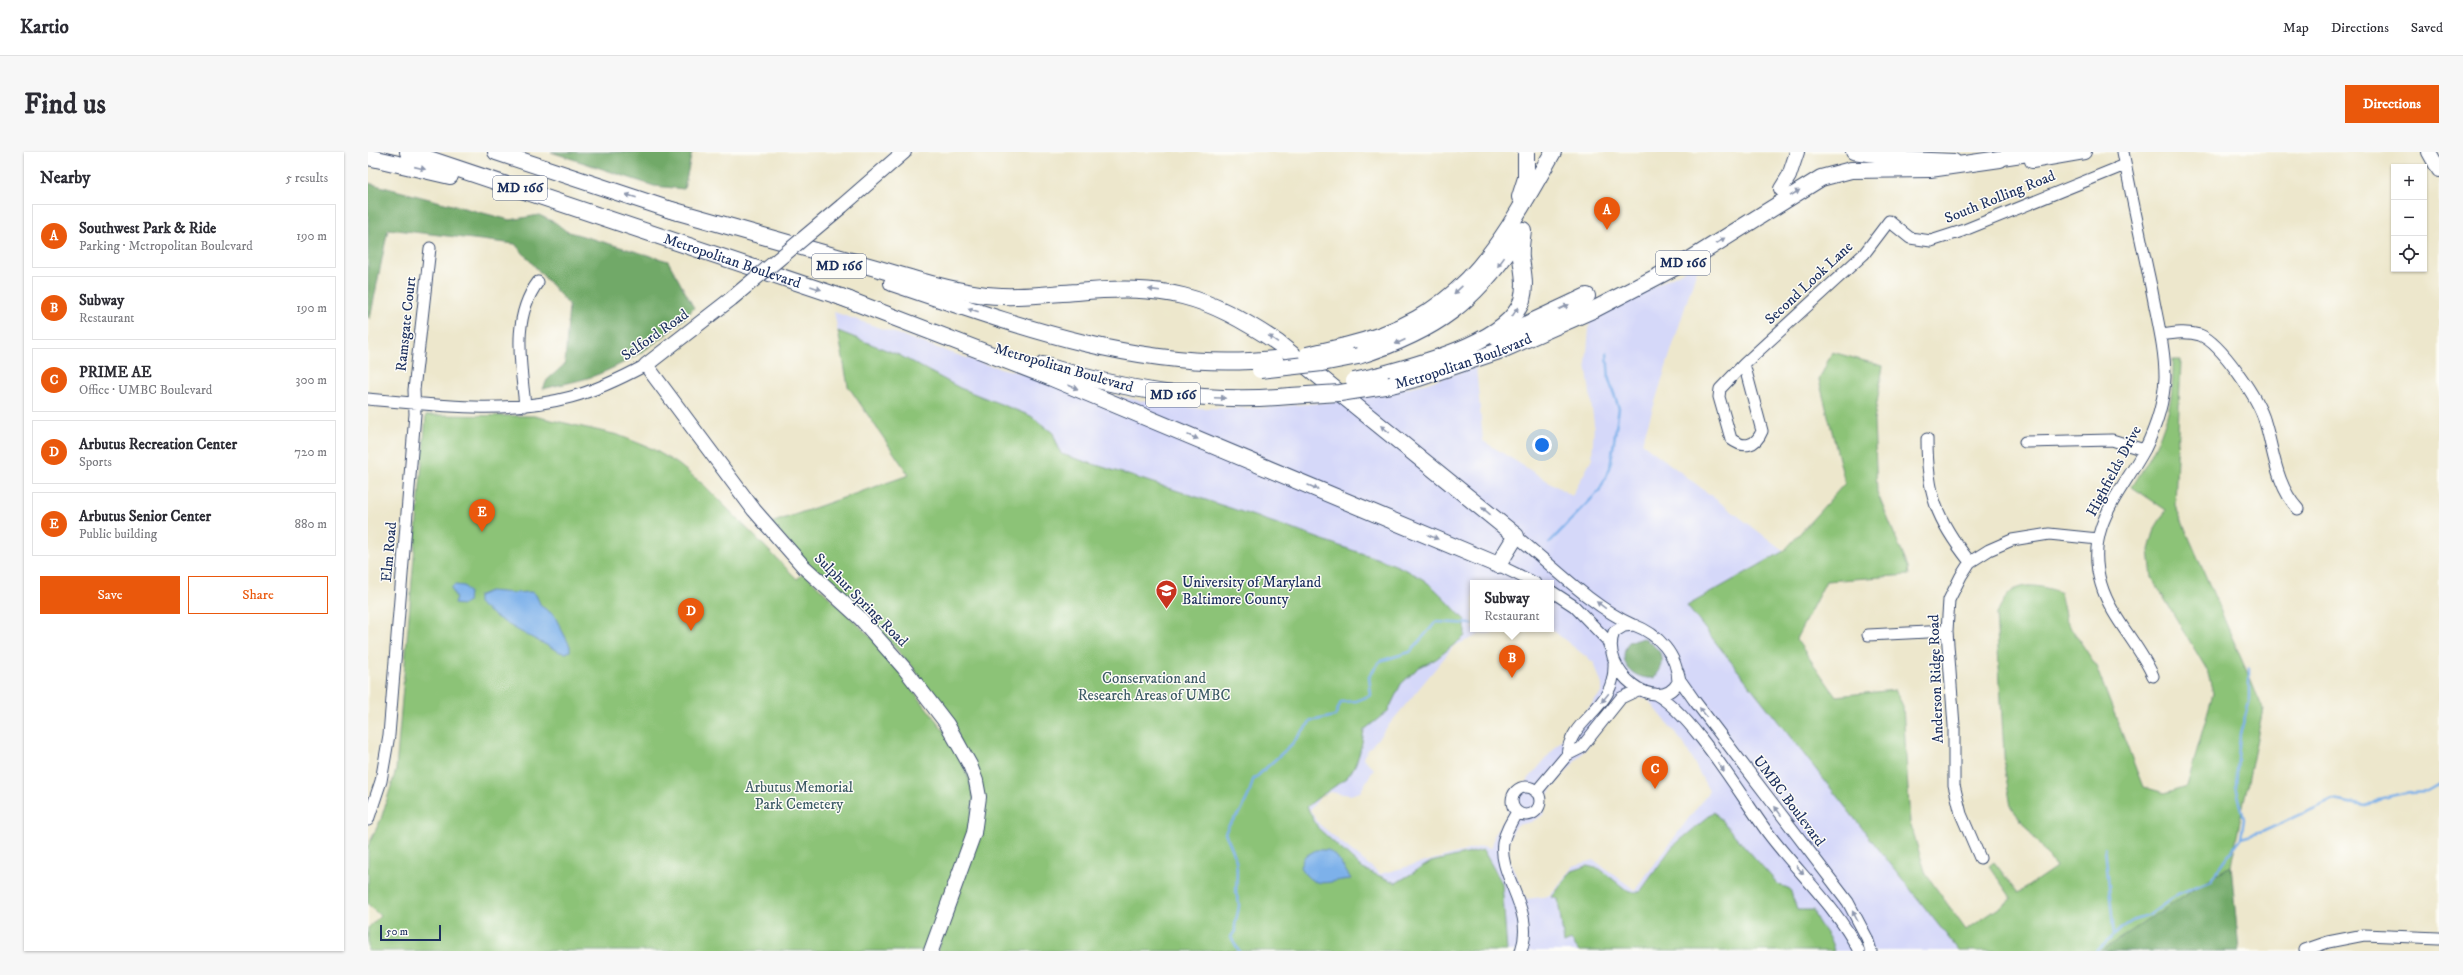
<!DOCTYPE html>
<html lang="en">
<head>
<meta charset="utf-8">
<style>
  :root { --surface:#fff; --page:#f7f7f7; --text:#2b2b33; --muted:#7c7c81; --line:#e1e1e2; --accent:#ea580c }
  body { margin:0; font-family:"IM FELL DW Pica",serif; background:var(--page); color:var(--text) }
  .controls { position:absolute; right:12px; top:12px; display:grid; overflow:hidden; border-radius:0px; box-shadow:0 1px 3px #0004 }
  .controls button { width:36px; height:36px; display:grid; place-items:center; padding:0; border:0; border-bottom:1px solid var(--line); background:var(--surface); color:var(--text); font:20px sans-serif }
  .scale { position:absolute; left:12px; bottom:10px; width:61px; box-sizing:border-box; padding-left:4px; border:2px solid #1b2f5e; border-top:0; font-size:11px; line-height:14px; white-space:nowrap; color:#1b2f5e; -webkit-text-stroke:3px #fdfcf7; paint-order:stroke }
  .you { position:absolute; left:1174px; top:293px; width:14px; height:14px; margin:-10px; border:3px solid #fff; border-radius:50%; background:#1a73e8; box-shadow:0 0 0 6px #1a73e833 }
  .badge { display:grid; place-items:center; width:26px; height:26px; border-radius:50%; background:var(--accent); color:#fff; font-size:13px; font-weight:700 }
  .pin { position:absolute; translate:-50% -33px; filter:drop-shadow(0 1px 2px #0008) }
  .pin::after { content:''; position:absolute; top:21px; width:14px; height:12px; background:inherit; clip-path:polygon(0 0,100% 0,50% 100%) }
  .popup { position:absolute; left:1102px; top:428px; width:84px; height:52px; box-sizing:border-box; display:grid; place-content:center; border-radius:0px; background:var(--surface); filter:drop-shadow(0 1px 3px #0005); font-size:13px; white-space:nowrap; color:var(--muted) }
  .popup b { font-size:15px; color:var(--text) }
  .popup::after { content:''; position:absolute; left:50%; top:100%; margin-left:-8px; border:8px solid transparent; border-top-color:var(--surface) }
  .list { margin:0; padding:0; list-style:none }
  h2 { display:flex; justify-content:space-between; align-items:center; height:52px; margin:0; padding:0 16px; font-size:17px }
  h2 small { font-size:13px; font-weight:400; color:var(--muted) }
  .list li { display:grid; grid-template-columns:26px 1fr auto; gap:12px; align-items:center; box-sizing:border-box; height:64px; margin:0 8px 8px; padding:0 8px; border:1px solid var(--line); border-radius:0px }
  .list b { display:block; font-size:15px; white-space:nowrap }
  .list p { margin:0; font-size:13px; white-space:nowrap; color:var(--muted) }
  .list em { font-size:13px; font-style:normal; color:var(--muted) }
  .actions { display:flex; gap:8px; padding:12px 16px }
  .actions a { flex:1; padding:9px 0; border:1px solid var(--accent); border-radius:0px; text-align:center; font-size:14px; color:var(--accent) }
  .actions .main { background:var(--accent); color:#fff }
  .icon { flex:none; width:22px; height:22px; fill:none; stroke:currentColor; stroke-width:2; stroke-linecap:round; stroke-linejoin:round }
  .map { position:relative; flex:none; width:2071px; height:799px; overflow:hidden; border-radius:0px }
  header { display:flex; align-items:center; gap:24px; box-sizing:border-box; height:56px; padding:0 20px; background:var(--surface); border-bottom:1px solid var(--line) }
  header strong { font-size:19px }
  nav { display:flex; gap:22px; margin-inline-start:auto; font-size:14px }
  .intro { display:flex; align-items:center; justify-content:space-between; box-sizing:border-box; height:96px; padding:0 24px }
  h1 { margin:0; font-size:28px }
  .button { padding:10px 18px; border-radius:0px; background:var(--accent); color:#fff; font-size:14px; font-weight:700 }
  main { display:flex; gap:24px; padding:0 24px }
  aside { flex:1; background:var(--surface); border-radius:0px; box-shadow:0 1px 3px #0004 }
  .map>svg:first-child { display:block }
</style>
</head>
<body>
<header>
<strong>Kartio</strong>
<nav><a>Map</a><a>Directions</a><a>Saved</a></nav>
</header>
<div class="intro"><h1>Find us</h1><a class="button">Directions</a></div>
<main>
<aside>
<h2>Nearby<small>5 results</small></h2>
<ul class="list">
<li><span class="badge">A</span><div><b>Southwest Park &amp; Ride</b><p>Parking · Metropolitan Boulevard</p></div><em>190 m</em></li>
<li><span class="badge">B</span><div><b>Subway</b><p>Restaurant</p></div><em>190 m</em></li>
<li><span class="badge">C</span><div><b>PRIME AE</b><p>Office · UMBC Boulevard</p></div><em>300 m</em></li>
<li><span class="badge">D</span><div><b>Arbutus Recreation Center</b><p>Sports</p></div><em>720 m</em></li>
<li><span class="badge">E</span><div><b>Arbutus Senior Center</b><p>Public building</p></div><em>880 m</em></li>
</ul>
<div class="actions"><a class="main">Save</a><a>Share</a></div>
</aside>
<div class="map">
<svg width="2071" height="799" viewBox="0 0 2071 799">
  <rect width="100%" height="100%" fill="#fdfcf7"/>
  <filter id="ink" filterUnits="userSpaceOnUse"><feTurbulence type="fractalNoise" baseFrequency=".025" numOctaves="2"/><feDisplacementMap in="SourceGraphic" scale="8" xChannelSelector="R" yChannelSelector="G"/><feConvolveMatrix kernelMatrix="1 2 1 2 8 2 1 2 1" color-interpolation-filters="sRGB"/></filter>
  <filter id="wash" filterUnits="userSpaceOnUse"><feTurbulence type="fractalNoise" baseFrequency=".012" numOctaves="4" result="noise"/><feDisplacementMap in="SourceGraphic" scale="16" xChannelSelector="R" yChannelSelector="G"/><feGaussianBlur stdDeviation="0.9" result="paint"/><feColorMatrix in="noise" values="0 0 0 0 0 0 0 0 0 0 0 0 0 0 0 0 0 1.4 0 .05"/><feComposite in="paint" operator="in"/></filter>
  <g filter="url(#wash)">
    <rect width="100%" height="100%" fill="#ede7cc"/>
    <path fill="#d5d8f9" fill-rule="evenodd" d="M1331 111 1274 291 1416 399 1320 454 1591 799H569L589 579 544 514 403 371 541 323 480 234 466 160 616 212 738 242 791 252 826 256H891L975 249 1056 232 1108 215 1115 289 1204 344 1224 307 1226 272 1218 211 1222 167ZM1105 431H1183V477L1226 511 1234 533V540L1158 630 1143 638 1139 650 1140 662 1127 681 1123 696 1115 694 1012 722 951 672 942 658 953 644 962 640 982 643 992 640 1006 617 995 606 997 602 1086 494 1113 482 1152 479 1154 477H1105ZM1268 544 1279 546 1316 592 1341 639 1267 738 1226 708 1205 714 1182 744 1158 747 1141 707 1140 691 1144 681 1149 673 1163 670 1175 663 1178 644 1258 548Z"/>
    <path fill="#8cc377" stroke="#54796a" d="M470 179 531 203 592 236 663 264 685 281 693 302C786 331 878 360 969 393 999 404 1029 410 1056 428 1071 439 1084 455 1097 468V484L1068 507 1050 516 1033 532 1020 559 996 578C994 593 990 614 979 625 966 636 952 643 939 655L950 676 995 717 1028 731 1063 710 1115 698 1134 731 1139 799H569L613 677 589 579 544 514 497 464 444 416 403 371 541 323 480 234Z
      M1464 200 1515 214 1506 269 1509 340 1540 415 1541 423 1458 429 1428 487 1468 544 1527 538 1535 554 1542 671 1558 722 1598 778 1644 747 1621 714 1626 710 1650 741 1688 715 1643 655 1637 619 1628 462C1632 456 1635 448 1640 443 1652 428 1677 435 1692 440L1698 468 1727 512 1775 635 1797 641 1819 634 1845 541 1839 518 1784 426 1781 398 1787 376 1798 358 1764 335C1792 291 1806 262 1805 208H1813L1807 353 1895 557 1863 713 1734 799H1591L1319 454 1416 399 1477 331 1451 228Z
      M58 263 166 264 250 283 285 297 310 312 337 334 429 427 436 421 510 492 589 596 606 643 601 679 558 799H0V776L12 764 0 752V694L13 667 28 618Z
      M1346 660 1410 732 1422 737 1429 758H1445C1449 774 1463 782 1466 799H1211L1203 788 1196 791 1190 747 1184 745 1204 719 1219 714 1232 717 1261 740H1272L1304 695Z"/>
    <path fill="#71a968" stroke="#466c63" d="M183 0H324L316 37 286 34Z
      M0 31 142 68 171 63 188 71 198 79 300 109 326 156C301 184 266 208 231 222 214 229 193 232 175 237L179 228 197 212 201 153 147 92 20 77 2 167 0 165Z
      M1276 486C1293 498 1302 508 1286 526 1265 528 1247 510 1261 490Z
      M1863 713 1871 799H1733Z"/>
    <path fill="#7db1ea" stroke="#4c70a4" d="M87 433 96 434 101 440 100 450 95 453 86 452 88 446 83 436Z
      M122 439 145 441 163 440 168 443 173 454 186 463 202 494V499L198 501 192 500C163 485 134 472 110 451V444Z
      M948 698H960L969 705 983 727C961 728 947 740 932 715L936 705Z"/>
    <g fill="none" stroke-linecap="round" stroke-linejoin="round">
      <path stroke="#7db1ea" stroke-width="2.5" d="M1181 391 1231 339 1242 316 1251 256 1241 228 1239 201
        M1873 686 1876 667 1868 634 1869 619 1872 582 1881 551V516
        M1737 696 1746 783
        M871 799 863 785 867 779C866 769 871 761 871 752 871 748 868 744 868 740 870 710 870 708 857 681L861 673 873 659 881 642 885 628 923 593 943 569 967 564 973 550 988 549 1003 543 1001 525 1012 509 1042 500 1068 470 1105 472
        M1729 799 1755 775 1766 768 1780 764 1810 742 1842 729 1873 686 1894 680 1965 648 1997 654 2010 647 2042 640 2059 639 2071 632"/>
    </g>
  </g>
  <g filter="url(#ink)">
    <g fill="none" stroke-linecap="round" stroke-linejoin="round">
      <defs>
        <path id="minor" d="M1755 0C1764 46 1774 93 1784 139 1789 167 1797 196 1797 225 1796 250 1788 275 1777 297 1752 343 1716 375 1733 432 1743 466 1771 492 1785 524
          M1793 183C1806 181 1819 179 1832 183 1853 191 1891 248 1897 270 1906 300 1908 333 1930 357
          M1376 212 1496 102 1521 69 1542 86 1563 89 1594 79 1757 13
          M1376 212 1394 279C1388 294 1376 297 1363 287L1351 245 1352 237Z
          M0 247C67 253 137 263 203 245 229 238 254 226 278 213
          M157 254C153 212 143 166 170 130
          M1559 287C1559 342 1568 367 1602 410
          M1657 290 1744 288 1776 298
          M1148 384C1184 413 1223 454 1265 473
          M1130 413 1167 431
          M1183 439 1206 454 1239 488 1242 495
          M1266 473C1290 482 1310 503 1310 530 1291 565 1230 519 1246 480L1256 474Z
          M1500 483 1579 479
          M1310 520 1312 528 1326 548 1480 750 1499 786 1503 799
          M1287 542C1324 561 1374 646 1400 681 1430 721 1468 754 1491 799
          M1199 603C1203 564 1248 558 1246 511
          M1144 649a14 14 0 1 1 28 0a14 14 0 1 1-28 0Z
          M1168 640 1199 603 1213 596 1253 546 1272 537
          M1149 660C1143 670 1137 680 1135 691 1130 725 1168 758 1153 799
          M0 668 13 629 21 583 47 262 46 238 62 96
          M1612 706 1593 662 1586 633V574L1579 479 1581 448 1593 424 1602 410 1621 398 1644 388 1681 382 1730 387
          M1937 798 1960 790 1996 783 2071 786"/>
        <path id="major" d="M1485 0 1538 7 1586 9
          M2061 0 2071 18
          M1621 8 1674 0
          M1664 9 1716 0
          M1413 37 1421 24 1429 0
          M474 54 536 0
          M363 147 278 213 386 358 436 415 492 466 536 516 579 572 602 613 608 629 611 645 606 681 563 799"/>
        <g id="highway">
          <path id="s1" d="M40 0 482 148"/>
          <path d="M128 0 309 60"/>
          <path d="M0 5 82 24"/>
          <path d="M1152 45 1158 26V0"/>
          <path d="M300 57C363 75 427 93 490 111 530 122 570 136 611 142 643 147 677 142 709 140 797 132 837 142 910 191L1148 384 1130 413 684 226 473 145"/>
          <path d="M524 131C640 170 758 215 882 209"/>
          <path d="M1129 186 1219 144"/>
          <path d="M977 194C1095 165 1129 98 1185 0"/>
          <path d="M990 204C1070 179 1108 149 1154 80"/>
          <path d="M675 213C756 238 837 252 922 244"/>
          <path d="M1012 223C1050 212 1141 190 1154 148 1158 133 1155 121 1153 106 1152 97 1154 87 1155 78"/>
          <path id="s2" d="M1023 233 1051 226 1134 198 1227 157 1323 107 1453 26 1483 18 1562 17 1632 7"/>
        </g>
      </defs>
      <use href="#minor" stroke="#3a4b6e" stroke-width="13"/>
      <use href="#major" stroke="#3a4b6e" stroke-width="16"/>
      <use href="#highway" stroke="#3a4b6e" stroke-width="18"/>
      <use href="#minor" stroke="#fff" stroke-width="11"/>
      <use href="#major" stroke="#fff" stroke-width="14"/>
      <use href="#highway" stroke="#fff" stroke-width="16"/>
      <defs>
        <path id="major-bridge" d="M363 147 474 54"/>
        <path id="highway-bridge" d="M939 203 977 194
          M882 209 907 207
          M892 218 954 211 990 204
          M986 229 1012 223
          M922 244 972 241 1023 233"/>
      </defs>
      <use href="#major-bridge" stroke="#3a4b6e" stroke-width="16" stroke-linecap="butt"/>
      <use href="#highway-bridge" stroke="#3a4b6e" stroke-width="18" stroke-linecap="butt"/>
      <use href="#major-bridge" stroke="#fff" stroke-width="14"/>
      <use href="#highway-bridge" stroke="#fff" stroke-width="16"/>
    </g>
    <defs><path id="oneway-solid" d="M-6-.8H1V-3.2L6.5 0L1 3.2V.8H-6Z"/></defs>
    <g fill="#8d97ae">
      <use href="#oneway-solid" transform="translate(52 16) rotate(13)"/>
      <use href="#oneway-solid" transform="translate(1427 41) rotate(-32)"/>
      <use href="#oneway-solid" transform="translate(263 44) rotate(-162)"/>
      <use href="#oneway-solid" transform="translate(1352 89) rotate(-33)"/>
      <use href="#oneway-solid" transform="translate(1133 110) rotate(126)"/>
      <use href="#oneway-solid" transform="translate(448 136) rotate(19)"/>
      <use href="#oneway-solid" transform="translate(786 138) rotate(-173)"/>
      <use href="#oneway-solid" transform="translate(1090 138) rotate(137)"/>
      <use href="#oneway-solid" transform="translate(1196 155) rotate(-25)"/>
      <use href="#oneway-solid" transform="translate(605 158) rotate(-162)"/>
      <use href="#oneway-solid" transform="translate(1147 160) rotate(-57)"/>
      <use href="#oneway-solid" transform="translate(905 187) rotate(-146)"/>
      <use href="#oneway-solid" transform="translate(1032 190) rotate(156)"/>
      <use href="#oneway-solid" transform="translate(705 235) rotate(23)"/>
      <use href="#oneway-solid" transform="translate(852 246) rotate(2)"/>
      <use href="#oneway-solid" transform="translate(1017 277) rotate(-141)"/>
      <use href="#oneway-solid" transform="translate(825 285) rotate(23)"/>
      <use href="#oneway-solid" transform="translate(945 335) rotate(23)"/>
      <use href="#oneway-solid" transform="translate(1118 359) rotate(-141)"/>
      <use href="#oneway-solid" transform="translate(1065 385) rotate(23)"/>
      <use href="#oneway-solid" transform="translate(1233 453) rotate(-144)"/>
      <use href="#oneway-solid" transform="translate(1237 546) rotate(129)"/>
      <use href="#oneway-solid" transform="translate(1335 560) rotate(-128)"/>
      <use href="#oneway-solid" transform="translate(1353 615) rotate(54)"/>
      <use href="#oneway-solid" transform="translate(1410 659) rotate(-126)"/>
      <use href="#oneway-solid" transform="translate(1432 718) rotate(49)"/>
      <use href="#oneway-solid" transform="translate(1487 764) rotate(-118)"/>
    </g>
  </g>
  <defs>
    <symbol id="university-pin" viewBox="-11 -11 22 30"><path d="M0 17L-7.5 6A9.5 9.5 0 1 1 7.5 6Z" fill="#c8321e" stroke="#fdfcf7"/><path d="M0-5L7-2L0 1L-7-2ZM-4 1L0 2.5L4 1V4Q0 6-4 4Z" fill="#fff"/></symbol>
  </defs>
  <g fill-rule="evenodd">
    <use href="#university-pin" x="786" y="426" width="25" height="34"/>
  </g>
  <g text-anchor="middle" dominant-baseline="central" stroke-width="3" stroke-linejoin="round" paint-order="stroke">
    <g fill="#fdfcf7" stroke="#5f6c8c" stroke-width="1">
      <rect x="125" y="24" width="54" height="24" rx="3"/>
      <rect x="1288" y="99" width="54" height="24" rx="3"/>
      <rect x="444" y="102" width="54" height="24" rx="3"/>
      <rect x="778" y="231" width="54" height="24" rx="3"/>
    </g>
    <g font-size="14" font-weight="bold" fill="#1b2f5e">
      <text x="152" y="36">MD 166</text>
      <text x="1315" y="111">MD 166</text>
      <text x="471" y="114">MD 166</text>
      <text x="805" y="243">MD 166</text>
    </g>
    <g font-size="15" fill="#1b2f5e" stroke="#fdfcf7">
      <text transform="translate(1632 45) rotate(-22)">South Rolling Road</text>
      <text stroke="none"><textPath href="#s1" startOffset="342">Metropolitan Boulevard</textPath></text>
      <text transform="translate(1441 131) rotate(-43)">Second Look Lane</text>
      <text transform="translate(38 172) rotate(-84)">Ramsgate Court</text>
      <text transform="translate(287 183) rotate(-35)">Selford Road</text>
      <text stroke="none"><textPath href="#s2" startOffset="76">Metropolitan Boulevard</textPath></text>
      <text transform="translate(696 216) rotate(16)">Metropolitan Boulevard</text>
      <text transform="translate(1746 319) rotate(-62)">Highfields Drive</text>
      <text transform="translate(21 400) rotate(-85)">Elm Road</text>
      <text transform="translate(493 448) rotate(45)">Sulphur Spring Road</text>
      <text transform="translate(1568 527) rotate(-92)">Anderson Ridge Road</text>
      <text transform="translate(1421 649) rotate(53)">UMBC Boulevard</text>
    </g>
    <g font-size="15" fill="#1b2f5e" stroke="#fdfcf7" text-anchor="start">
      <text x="814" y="430">University of Maryland<tspan x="814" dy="17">Baltimore County</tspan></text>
    </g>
    <g font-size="15" fill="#3d5b66" stroke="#fdfcf7">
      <text x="786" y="526">Conservation and<tspan x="786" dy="17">Research Areas of UMBC</tspan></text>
      <text x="431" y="635">Arbutus Memorial<tspan x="431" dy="17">Park Cemetery</tspan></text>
    </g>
  </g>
</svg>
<div class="controls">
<button>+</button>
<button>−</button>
<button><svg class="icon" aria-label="locate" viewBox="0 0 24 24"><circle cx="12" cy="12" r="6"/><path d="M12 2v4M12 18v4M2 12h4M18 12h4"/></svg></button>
</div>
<div class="scale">50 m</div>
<div class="you"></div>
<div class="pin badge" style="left:1239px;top:78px">A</div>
<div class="pin badge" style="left:1144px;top:526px">B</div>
<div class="popup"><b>Subway</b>Restaurant</div>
<div class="pin badge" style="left:1287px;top:637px">C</div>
<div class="pin badge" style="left:323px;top:479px">D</div>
<div class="pin badge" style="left:114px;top:380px">E</div>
</div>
</main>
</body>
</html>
